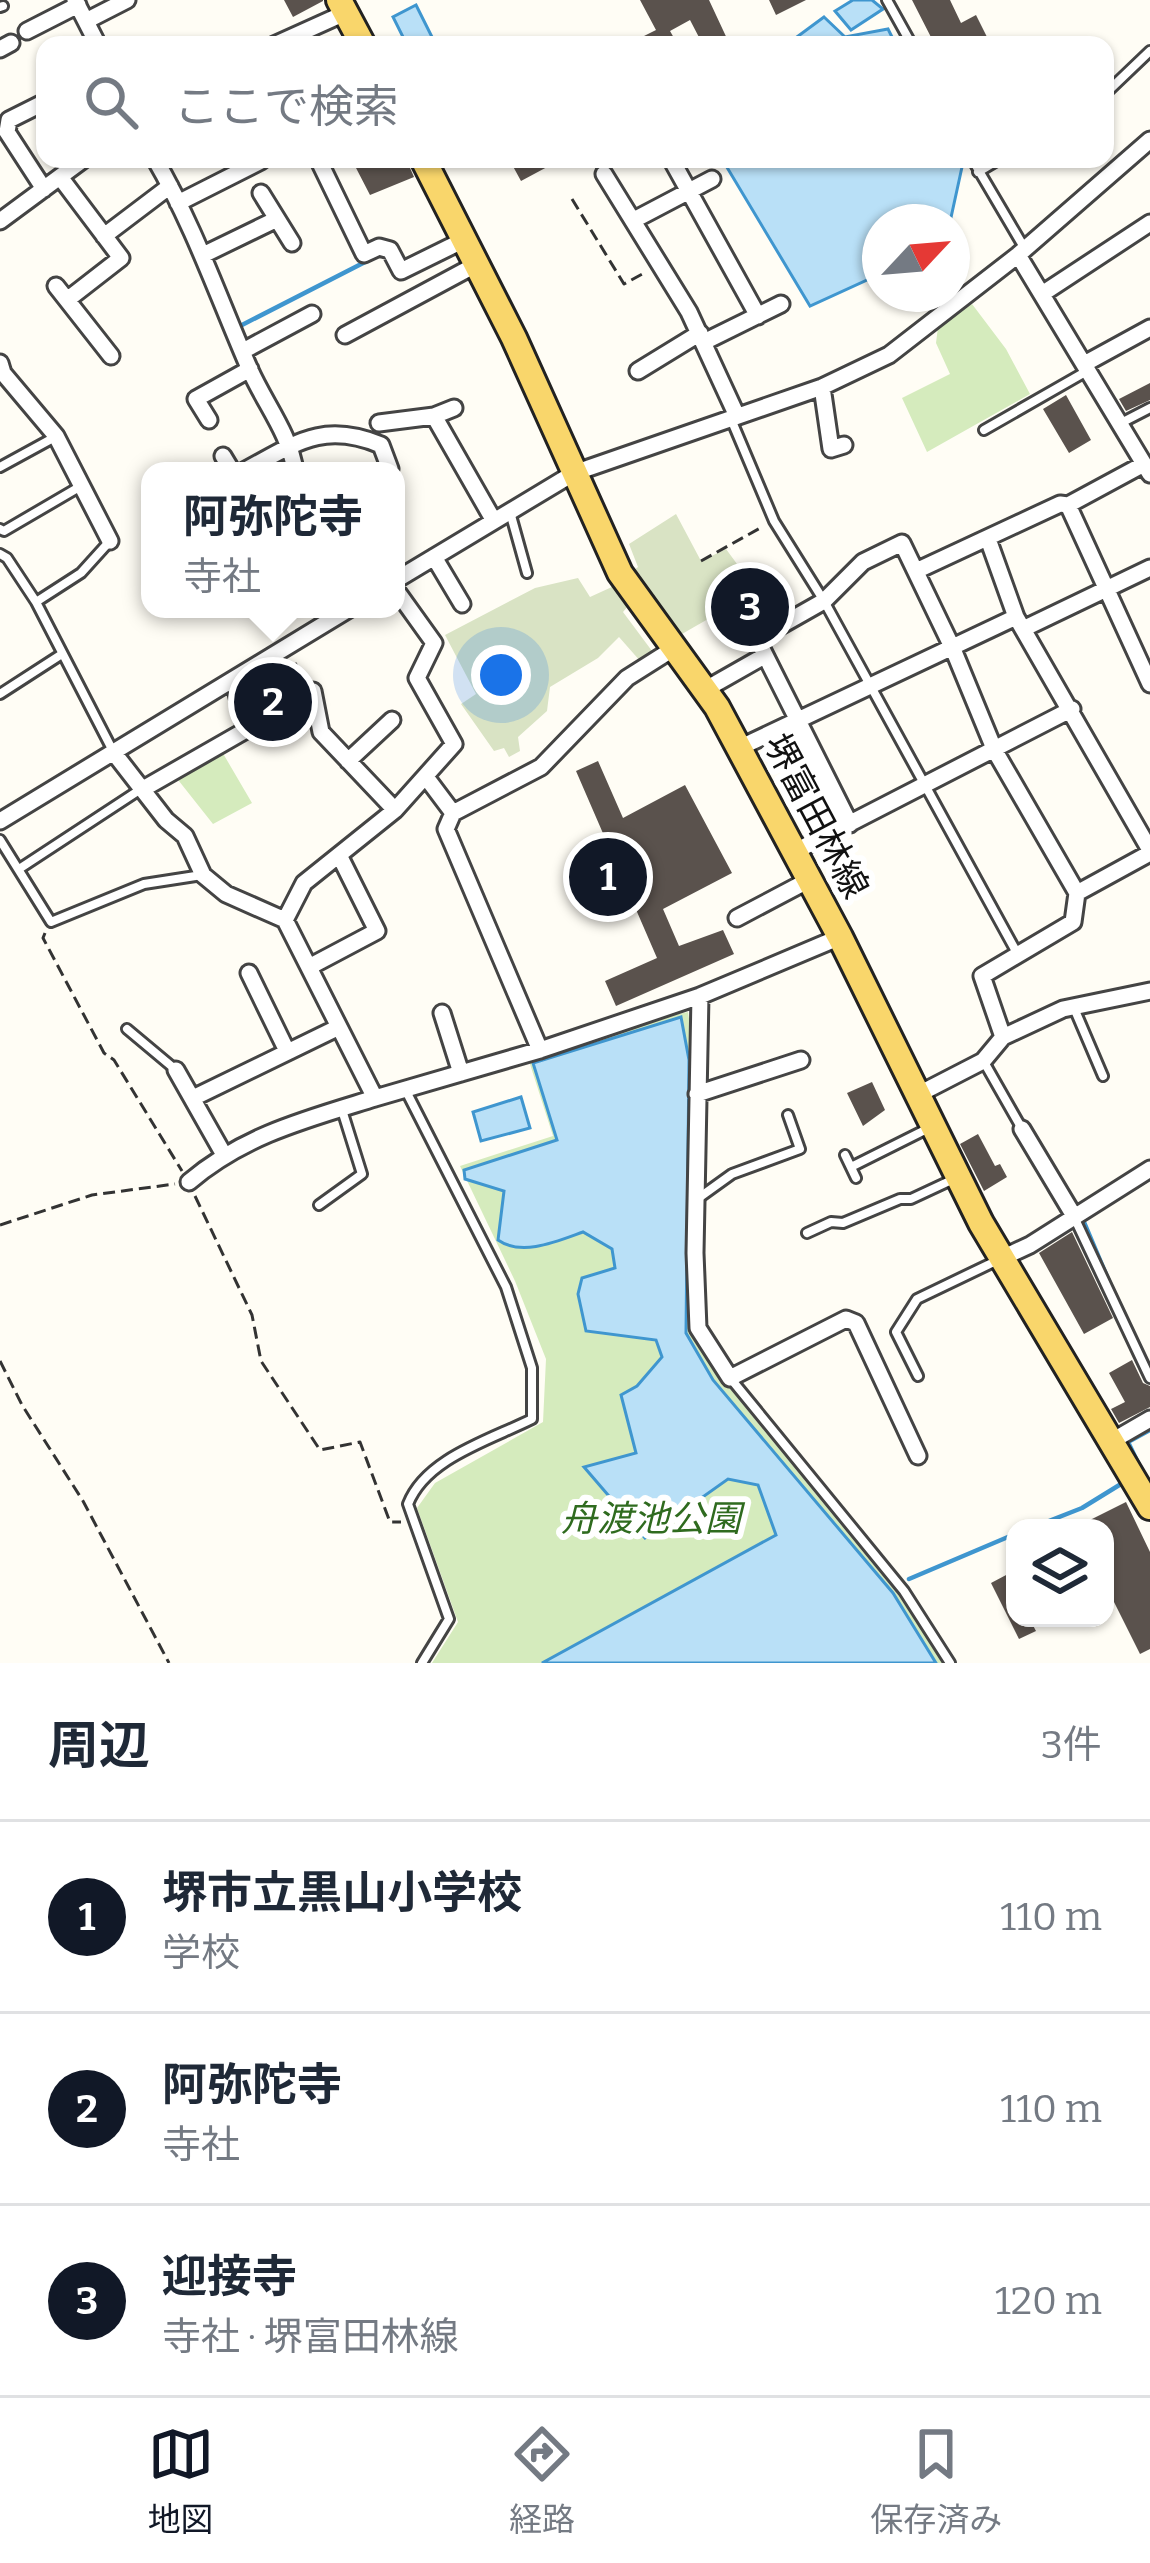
<!DOCTYPE html>
<html lang="ja">
<head>
<meta charset="utf-8">
<style>
  :root { --surface:#fff; --page:#f6f6f7; --text:#1f2937; --muted:#747a83; --line:#e0e1e3; --accent:#111827 }
  body { margin:0; font-family:Bitter,"Noto Sans JP",serif; background:var(--page); color:var(--text) }
  .controls { position:absolute; right:36px; bottom:36px; display:grid; overflow:hidden; border-radius:24px; box-shadow:0 3px 9px #0004 }
  .controls button { width:108px; height:108px; display:grid; place-items:center; padding:0; border:0; border-bottom:3px solid var(--line); background:var(--surface); color:var(--text); font:60px sans-serif }
  .compass { position:absolute; left:862px; top:204px; width:108px; height:108px; border-radius:50%; background:var(--surface); box-shadow:0 3px 9px #0004; rotate:64deg }
  .you { position:absolute; left:501px; top:675px; width:42px; height:42px; margin:-30px; border:9px solid #fff; border-radius:50%; background:#1a73e8; box-shadow:0 0 0 18px #1a73e833 }
  .badge { display:grid; place-items:center; width:78px; height:78px; border-radius:50%; background:var(--accent); color:#fff; font-size:39px; font-weight:700 }
  .pin { position:absolute; translate:-50% -50%; border:6px solid #fff; box-shadow:0 3px 12px #0006 }
  .popup { position:absolute; left:141px; top:462px; width:264px; height:156px; box-sizing:border-box; display:grid; place-content:center; border-radius:24px; background:var(--surface); filter:drop-shadow(0 3px 9px #0005); font-size:39px; white-space:nowrap; color:var(--muted) }
  .popup b { font-size:45px; color:var(--text) }
  .popup::after { content:''; position:absolute; left:50%; top:100%; margin-left:-24px; border:24px solid transparent; border-top-color:var(--surface) }
  .list { margin:0; padding:0; list-style:none }
  h2 { display:flex; justify-content:space-between; align-items:center; height:156px; margin:0; padding:0 48px; font-size:51px }
  h2 small { font-size:39px; font-weight:400; color:var(--muted) }
  .list li { display:grid; grid-template-columns:78px 1fr auto; gap:36px; align-items:center; box-sizing:border-box; height:192px; padding:0 48px; border-top:3px solid var(--line) }
  .list b { display:block; font-size:45px; white-space:nowrap }
  .list p { margin:0; font-size:39px; white-space:nowrap; color:var(--muted) }
  .list em { font-size:39px; font-style:normal; color:var(--muted) }
  .icon { flex:none; width:66px; height:66px; fill:none; stroke:currentColor; stroke-width:2; stroke-linecap:round; stroke-linejoin:round }
  .map { position:relative; flex:none; width:1150px; height:1663px; overflow:hidden }
  .search { position:absolute; background:var(--surface); box-shadow:0 3px 9px #0004; left:36px; right:36px; top:36px; height:132px; display:flex; align-items:center; gap:30px; box-sizing:border-box; padding:0 42px; border-radius:24px; color:var(--muted); font-size:45px }
  .sheet { height:732px; background:var(--surface) }
  nav { display:flex; justify-content:space-around; align-items:center; box-sizing:border-box; height:168px; border-top:3px solid var(--line); background:var(--surface); font-size:33px; color:var(--muted) }
  nav a { display:grid; justify-items:center; gap:6px }
  nav .on { color:var(--accent) }
  .map>svg:first-child { display:block }
</style>
</head>
<body>
<div class="map">
<svg width="1150" height="1663" viewBox="0 0 1150 1663">
  <rect width="100%" height="100%" fill="#fffdf5"/>
  <path fill="#d5ebbd" d="M972 304 1006 349 1030 394 927 452 902 398 950 374 936 343 938 327Z
    M221 750 252 803 213 824 175 776Z
    M688 1012 692 1039 694 1337 731 1390 899 1596 943 1663H432L458 1622 417 1508 435 1483 543 1422 546 1359 515 1281 460 1166 553 1136 529 1061 640 1022Z"/>
  <path fill="#d9e3c4" d="M676 514 701 561 726 549 751 583 715 615 682 634 649 598 633 571 638 567 629 544Z
    M578 578 590 597 614 586 628 606 623 612 652 651 641 662 619 637 598 658 550 687 547 711 518 737 520 751 509 757 504 748 494 751 461 704 476 694 445 635 535 588Z"/>
  <path fill="#b9e0f7" stroke="#3f96cf" stroke-width="3" d="M853 0H872L883 9 851 30 835 11Z
    M416 5 436 45H407L393 17Z
    M824 17 845 37 888 29 896 45H786Z
    M722 159H958L962 167 950 222H880V274L810 306Z
    M681 1017 689 1060 686 1333 713 1380 893 1593 936 1663H542L776 1535 758 1485 728 1479 645 1538 584 1467 636 1453 621 1395 637 1386 662 1357 656 1340 586 1331 578 1294 582 1278 615 1268 612 1249 583 1232C558 1241 522 1257 498 1240L504 1191 465 1179 464 1170 557 1140 533 1063Z
    M521 1097 530 1128 481 1141 473 1112Z"/>
  <g fill="none" stroke-linecap="round" stroke-linejoin="round">
    <path stroke="#3f96cf" stroke-width="4.5" d="M242 325 369 260
      M1138 1186 1150 1178
      M1083 1220 1111 1286
      M1142 1471 1128 1442 1150 1430
      M1031 1528 1082 1508 1121 1484
      M909 1579 1015 1534"/>
  </g>
  <path fill="#5a524d" d="M284 0H323V1L293 17Z
    M640 0H709L730 45H703L690 20 670 31 678 45H626L656 30Z
    M769 0H806L776 15Z
    M912 0H950L961 23 976 15 991 45H935Z
    M368 159H406L414 177 370 195 355 166Z
    M509 159H562L521 181Z
    M1150 383V400L1126 411 1119 399Z
    M1066 395 1091 440 1069 453 1043 409Z
    M598 761 623 818 685 785 732 873 663 909 679 946 723 930 734 954 616 1006 605 981 657 958 576 771Z
    M872 1082 885 1110 863 1126 847 1093Z
    M978 1134 995 1166 1000 1164 1007 1177 984 1191 960 1144Z
    M1072 1232 1113 1318 1084 1334 1039 1253Z
    M1132 1360 1143 1383 1150 1386V1407L1119 1423 1111 1409 1125 1402 1109 1373Z
    M1126 1502 1150 1552V1649L1140 1654 1105 1584V1528H1074Z
    M1008 1574 1015 1575V1618H1029L1036 1631 1019 1639 991 1583Z"/>
  <g fill="none" stroke-linecap="round" stroke-linejoin="round">
    <defs>
      <path id="service" d="M887 0 912 45
        M0 7 3 6
        M1105 94 1150 51
        M972 159 1025 249
        M978 172 1000 159
        M731 419 774 521 824 601 1017 953
        M1121 423 1150 408
        M984 430 1087 371
        M0 467 55 437
        M510 512 527 573
        M0 529 4 531 81 486
        M109 542 81 573 36 602 114 753
        M0 554 7 558 36 602
        M0 694 62 654
        M0 840 51 922 144 884 202 875
        M19 869 141 789
        M1074 1008 1103 1076
        M127 1029 176 1070
        M984 1062 1021 1127
        M406 1091 506 1287 532 1368V1419C490 1440 426 1458 408 1504L449 1619 422 1663
        M845 1155 856 1178
        M851 1167 931 1127
        M700 1197 732 1174 800 1149 788 1115
        M319 1205 362 1174 342 1110
        M1074 1217 1150 1378
        M807 1233 831 1222 843 1223 900 1199H911L956 1178
        M918 1376 896 1332 917 1299 996 1261
        M731 1379 904 1591 950 1663"/>
      <path id="minor" d="M75 0 98 45
        M86 21 127 0
        M27 31 78 5
        M274 45 345 13
        M0 49 11 43
        M155 159C194 226 219 299 250 370 265 404 290 434 295 471
        M318 159 364 254 379 247 390 250 401 271 466 239
        M671 159 758 316
        M604 174 689 312 737 416
        M60 177 121 258 67 300
        M44 189 7 132 9 120 45 102
        M261 193 292 243
        M178 203 261 161
        M634 220 712 179
        M0 221 84 159
        M104 236 170 186
        M203 255 275 220
        M1018 255 1150 474
        M56 286 111 356
        M1042 294 1150 223
        M345 335 479 263
        M704 342 781 304
        M243 351 312 314
        M0 363 3 373 56 436 110 541
        M1086 363 1150 328
        M638 371 700 333
        M822 387 831 449 844 445
        M434 416 494 521
        M209 420 196 399 250 369
        M379 423 434 416 454 408
        M223 456 232 471
        M244 471C296 443 323 421 381 445L390 469
        M1068 505 1150 684
        M988 539 1016 617 1150 850
        M434 557 462 604
        M916 571 1060 504 1068 505 1144 464
        M396 580 574 473 822 387 889 355 1018 255 1150 140
        M1023 629 1150 568
        M706 689 764 656
        M313 691 321 732 395 810
        M739 748 1016 617
        M114 753 166 820 185 836 203 875 226 894 285 920 375 1098 540 1050 700 996 840 937
        M348 761 392 720
        M426 777 453 813 446 829 540 1050
        M143 789 246 730 234 681
        M453 813 541 767 627 678 676 647
        M0 821 349 609
        M850 824 757 639 824 601 863 562 902 543 953 649 995 751 1077 893 1073 922 982 976 1003 1037 983 1061 917 1095
        M794 852 1072 709
        M1077 893 1150 853
        M737 918 809 880
        M285 920 304 883 395 810 454 744 417 678 434 643 396 590
        M309 967 377 931 339 855
        M249 973 287 1051
        M700 996 695 1253 698 1328 730 1378 846 1319 856 1323 918 1456
        M442 1013 461 1073
        M1003 1037 1063 1009 1150 991
        M176 1070 223 1153
        M697 1094 801 1060
        M193 1098 339 1027
        M1022 1129 1074 1216
        M189 1182C244 1135 307 1119 375 1098
        M1002 1258 1030 1245 1150 1169
        M1112 1441 1150 1419"/>
      <path id="primary" d="M339 0 363 45
        M423 159 514 338 620 573 717 707 840 937 981 1223 1150 1507"/>
    </defs>
    <use href="#service" stroke="#444" stroke-width="14"/>
    <use href="#minor" stroke="#444" stroke-width="21"/>
    <use href="#primary" stroke="#222" stroke-width="30"/>
    <path stroke="#333" stroke-width="3" stroke-dasharray="12 6" stroke-linecap="butt" d="M572 199 624 284 644 273
      M701 561 762 527
      M254 609 274 637
      M295 663 306 680
      M45 933 43 938 104 1053 114 1060 182 1171
      M195 1196 252 1315 261 1361 320 1450 360 1442 390 1522H401
      M0 1225 92 1195 175 1184
      M0 1361 22 1405 83 1501 169 1663"/>
    <use href="#service" stroke="#fff" stroke-width="8"/>
    <use href="#minor" stroke="#fff" stroke-width="15"/>
    <use href="#primary" stroke="#f9d66b" stroke-width="24"/>
  </g>
  <g text-anchor="middle" dominant-baseline="central" stroke-width="12" stroke-linejoin="round" paint-order="stroke">
    <g font-size="36" fill="#111" stroke="#fff">
      <text transform="translate(816 816) rotate(62)">堺富田林線</text>
    </g>
    <g font-size="36" font-style="italic" fill="#2f6b1f" stroke="#fff">
      <text x="651" y="1519">舟渡池公園</text>
    </g>
  </g>
</svg>
<div class="controls">
<button><svg class="icon" aria-label="layers" viewBox="0 0 24 24"><path d="M12 4l9 5-9 5-9-5zM3 14l9 5 9-5"/></svg></button>
</div>
<svg class="compass" viewBox="-18 -18 36 36"><path d="M0-13l5 13h-10z" fill="#e53935"/><path d="M0 13l5-13h-10z" fill="#747a83"/></svg>
<div class="you"></div>
<div class="pin badge" style="left:608px;top:877px">1</div>
<div class="pin badge" style="left:273px;top:702px">2</div>
<div class="popup"><b>阿弥陀寺</b>寺社</div>
<div class="pin badge" style="left:750px;top:607px">3</div>
<div class="search"><svg class="icon" aria-label="search" viewBox="0 0 24 24"><circle cx="10" cy="10" r="6"/><path d="M15 15l6 6"/></svg>ここで検索</div>
</div>
<section class="sheet">
<h2>周辺<small>3件</small></h2>
<ul class="list">
<li><span class="badge">1</span><div><b>堺市立黒山小学校</b><p>学校</p></div><em>110 m</em></li>
<li><span class="badge">2</span><div><b>阿弥陀寺</b><p>寺社</p></div><em>110 m</em></li>
<li><span class="badge">3</span><div><b>迎接寺</b><p>寺社 · 堺富田林線</p></div><em>120 m</em></li>
</ul>
</section>
<nav>
<a class="on"><svg class="icon" aria-label="map" viewBox="0 0 24 24"><path d="M3 6l6-2 6 2 6-2v14l-6 2-6-2-6 2zM9 4v14M15 6v14"/></svg>地図</a>
<a><svg class="icon" aria-label="directions" viewBox="0 0 24 24"><path d="M12 3l9 9-9 9-9-9zM9 14v-3h6M13 9l2 2-2 2"/></svg>経路</a>
<a><svg class="icon" aria-label="saved" viewBox="0 0 24 24"><path d="M7 4h10v16l-5-4-5 4z"/></svg>保存済み</a>
</nav>
</body>
</html>
